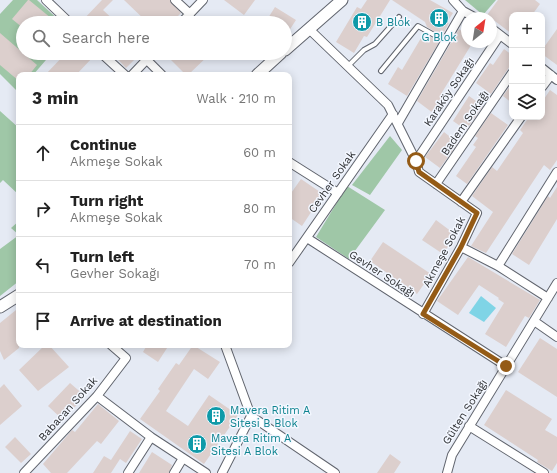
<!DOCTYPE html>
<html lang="en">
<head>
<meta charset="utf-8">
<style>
  :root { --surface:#fff; --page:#f6f6f6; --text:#222; --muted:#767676; --line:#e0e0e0 }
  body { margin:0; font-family:"Work Sans",sans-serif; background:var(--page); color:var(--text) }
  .controls { position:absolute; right:12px; top:12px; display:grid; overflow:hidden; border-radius:8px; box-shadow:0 2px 10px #0003 }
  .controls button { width:36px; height:36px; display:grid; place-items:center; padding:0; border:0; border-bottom:1px solid var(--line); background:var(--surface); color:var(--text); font:20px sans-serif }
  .compass { position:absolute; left:461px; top:12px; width:36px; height:36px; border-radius:50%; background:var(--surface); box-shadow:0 2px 10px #0003; rotate:30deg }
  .stop { position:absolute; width:12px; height:12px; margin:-9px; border:3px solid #945b16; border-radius:50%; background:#fff }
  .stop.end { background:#945b16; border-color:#fff; box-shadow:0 1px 4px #0008 }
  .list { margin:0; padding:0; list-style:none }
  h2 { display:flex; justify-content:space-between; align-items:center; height:52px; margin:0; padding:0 16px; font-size:17px }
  h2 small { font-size:13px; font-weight:400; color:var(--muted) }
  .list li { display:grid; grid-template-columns:26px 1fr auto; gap:12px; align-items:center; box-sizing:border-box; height:56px; padding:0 16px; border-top:1px solid var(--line) }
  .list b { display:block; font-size:15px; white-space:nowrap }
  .list p { margin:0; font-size:13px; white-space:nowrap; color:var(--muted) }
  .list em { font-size:13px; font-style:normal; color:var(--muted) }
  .icon { flex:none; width:22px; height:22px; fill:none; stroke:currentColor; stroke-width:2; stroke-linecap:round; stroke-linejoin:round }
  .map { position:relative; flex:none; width:557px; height:473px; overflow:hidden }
  .search { position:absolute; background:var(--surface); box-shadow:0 2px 10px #0003; left:16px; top:16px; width:276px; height:44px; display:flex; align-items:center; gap:10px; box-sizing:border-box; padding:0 14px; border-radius:22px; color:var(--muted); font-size:15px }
  .panel { position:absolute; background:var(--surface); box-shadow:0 2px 10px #0003; left:16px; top:72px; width:276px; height:276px; border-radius:8px }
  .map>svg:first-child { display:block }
</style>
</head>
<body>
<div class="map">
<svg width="557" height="473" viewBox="0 0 557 473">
  <rect width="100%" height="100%" fill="#e5eaf4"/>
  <path fill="#9fc7a7" d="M13 0H37L62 23H23V53H52L33 75H19L18 92 0 74V14Z
    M465 0H496L483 15Z
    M0 111 19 128V195L3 180 0 183Z
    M390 136 402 150 370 195 352 185Z
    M347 186 385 210 349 259 316 237Z
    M19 221V281L0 296V249L19 235 11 228Z"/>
  <path fill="#7fd4e6" d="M481 296 496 308 484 322 469 313Z"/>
  <path fill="#dccfcd" d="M28 0H29L57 23H23V28L12 19Z
    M102 0H113L103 10 117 23H80Z
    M124 0H170L181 13 171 23H148Z
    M224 0H255L244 15Z
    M367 0H390L367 37 364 36 354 53 336 42 357 7 361 9Z
    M392 0H430L453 13 447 22 449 23 442 36 427 27 425 22Z
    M498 0H535L540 4 532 15H512V34L487 15Z
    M275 7 296 20 285 37V23H265Z
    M459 29 467 35V42H473L441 94 444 96 433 113 417 101Z
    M557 29V65L542 54V50Z
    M0 33 37 65 29 75H19V81L0 65Z
    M424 33 439 42 407 96 388 84 398 67 402 70Z
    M504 49 512 55V63L491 94 476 83 490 63 493 65Z
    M66 53H89L93 57 76 75H45Z
    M112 53H141L126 68Z
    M164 53H211L188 75H186Z
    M512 83V103L503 96Z
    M550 90 557 95V160L550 170 544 165 486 253 471 246 493 212 472 196 492 167 497 171 523 133 520 130 529 117H542V102Z
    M469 96 483 106 466 130 453 121Z
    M491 113 508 125 467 184 456 176 476 147 473 145 478 138 475 136Z
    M444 132 458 143 440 168 425 157Z
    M301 179 323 194 302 226 289 217V196Z
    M557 187V219L529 265 512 254 548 196 550 198Z
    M436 220 456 235 443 254 422 240Z
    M383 242 431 274 417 294 370 261Z
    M468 257 540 300 529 318 525 316 506 347 485 334 504 303 498 299 499 298 479 285 458 315 437 301Z
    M16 310 19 315V348L4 360 0 351V323Z
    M540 338 557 349V397L518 372Z
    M45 345H49L69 367 38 391 19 370Z
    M147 345H169L158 362 143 352Z
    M193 345 220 362 208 379 194 369 166 411 188 426 209 395 238 415 204 464 140 419 160 391 158 389 176 363 179 365Z
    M70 383 85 396 63 420 48 406Z
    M4 384 22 406 0 425V388Z
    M506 390 552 419 545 430 557 437V463L552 471 537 462 538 460 484 425Z
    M98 404 119 421 101 444 97 441 67 473H51L43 464 72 430 75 432Z
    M130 431 142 439 126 463 120 459 111 473H93L104 456 111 460Z
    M15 437 31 454 21 463 5 447Z
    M152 452 172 465 169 473H139Z
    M390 454 401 462 394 473H377Z"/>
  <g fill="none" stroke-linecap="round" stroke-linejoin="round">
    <defs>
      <path id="service" d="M348 66 364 50 375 44 399 17
        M381 71 418 26 445 41"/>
      <path id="minor" d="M46 0 70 23
        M175 0 190 14
        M453 0 463 11 476 18
        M181 23 203 0
        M491 28 512 44
        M309 29 388 105 416 161 419 172 477 213 461 247 423 314
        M101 53 125 75
        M147 60 162 75
        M542 68 557 80
        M132 75 153 53
        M542 87 551 75
        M398 123 463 11
        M416 161 500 35
        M289 162 338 193
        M436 184 512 73
        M461 202 521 117
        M307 238 506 366
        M461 247 498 266 548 298
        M289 263 393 114
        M498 266 557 172
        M534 321 557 337
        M97 396 151 437 206 473
        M251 416 335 473
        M469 426 544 473
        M24 473 97 396 126 358 111 345
        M128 473 151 437
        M174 473 183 458
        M222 473 251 416 225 345
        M447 473 452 455 557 283"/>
      <path id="tertiary" d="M285 50 342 0
        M257 75 281 53
        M0 307 19 295"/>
    </defs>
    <use href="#service" stroke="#60646d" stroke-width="6"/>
    <use href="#minor" stroke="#60646d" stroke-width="10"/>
    <use href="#tertiary" stroke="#60646d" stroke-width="13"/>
    <use href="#service" stroke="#fff" stroke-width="4"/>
    <use href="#minor" stroke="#fff" stroke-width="8"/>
    <use href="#tertiary" stroke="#fff" stroke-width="11"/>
  </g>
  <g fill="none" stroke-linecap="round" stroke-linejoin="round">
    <path stroke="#945b16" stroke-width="5" d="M416 161 419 172 477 213 461 247 423 314 506 366"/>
  </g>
  <defs>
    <symbol id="building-disc" viewBox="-11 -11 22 22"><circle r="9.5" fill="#0f9aa8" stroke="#f3f7ff"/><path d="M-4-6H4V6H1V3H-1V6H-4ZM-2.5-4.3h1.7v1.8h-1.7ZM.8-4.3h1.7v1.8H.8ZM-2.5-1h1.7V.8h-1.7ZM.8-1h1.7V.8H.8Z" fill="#fff"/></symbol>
  </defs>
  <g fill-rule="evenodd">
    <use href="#building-disc" x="428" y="7" width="22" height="22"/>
    <use href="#building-disc" x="351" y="11" width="22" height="22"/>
    <use href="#building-disc" x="205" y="405" width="22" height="22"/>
    <use href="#building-disc" x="186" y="433" width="22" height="22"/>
  </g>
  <g text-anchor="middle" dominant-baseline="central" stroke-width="3" stroke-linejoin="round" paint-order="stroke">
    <g font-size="11" fill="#0d838f" stroke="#f3f7ff" text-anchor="start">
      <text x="376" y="22">B Blok</text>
      <text x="439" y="37" text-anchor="middle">G Blok</text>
      <text x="230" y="410">Mavera Ritim A<tspan x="230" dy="13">Sitesi B Blok</tspan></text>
      <text x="211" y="438">Mavera Ritim A<tspan x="211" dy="13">Sitesi A Blok</tspan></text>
    </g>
    <g font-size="11" fill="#2d2f32" stroke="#f3f7ff">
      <text transform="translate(449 92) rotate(-56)">Karaköy Sokağı</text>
      <text transform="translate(465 123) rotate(-56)">Badem Sokağı</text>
      <text transform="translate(332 182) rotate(-55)">Cevher Sokak</text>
      <text transform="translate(444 252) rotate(-62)">Akmeşe Sokak</text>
      <text transform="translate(382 274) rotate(33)">Gevher Sokağı</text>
      <text transform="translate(68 409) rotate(-48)">Babacan Sokak</text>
      <text transform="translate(465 412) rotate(-58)">Gülten Sokağı</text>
    </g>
  </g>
</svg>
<div class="controls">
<button>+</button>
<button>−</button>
<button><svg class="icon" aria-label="layers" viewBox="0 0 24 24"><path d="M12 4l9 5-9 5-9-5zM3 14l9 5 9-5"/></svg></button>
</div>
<svg class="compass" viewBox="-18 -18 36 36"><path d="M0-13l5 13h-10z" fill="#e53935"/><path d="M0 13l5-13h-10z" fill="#767676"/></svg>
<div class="stop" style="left:416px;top:161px"></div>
<div class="stop end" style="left:506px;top:366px"></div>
<div class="search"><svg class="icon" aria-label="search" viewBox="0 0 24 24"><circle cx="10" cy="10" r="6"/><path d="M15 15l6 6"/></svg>Search here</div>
<section class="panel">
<h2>3 min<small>Walk · 210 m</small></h2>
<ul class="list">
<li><svg class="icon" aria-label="ahead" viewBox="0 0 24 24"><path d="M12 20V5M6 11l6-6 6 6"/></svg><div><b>Continue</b><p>Akmeşe Sokak</p></div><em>60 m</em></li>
<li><svg class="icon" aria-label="right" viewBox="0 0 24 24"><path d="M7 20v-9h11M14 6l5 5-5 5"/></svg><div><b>Turn right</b><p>Akmeşe Sokak</p></div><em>80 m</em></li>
<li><svg class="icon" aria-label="left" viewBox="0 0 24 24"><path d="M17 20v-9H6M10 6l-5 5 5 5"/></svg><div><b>Turn left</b><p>Gevher Sokağı</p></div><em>70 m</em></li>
<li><svg class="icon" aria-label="arrive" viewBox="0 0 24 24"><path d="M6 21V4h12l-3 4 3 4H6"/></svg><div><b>Arrive at destination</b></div></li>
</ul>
</section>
</div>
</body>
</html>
